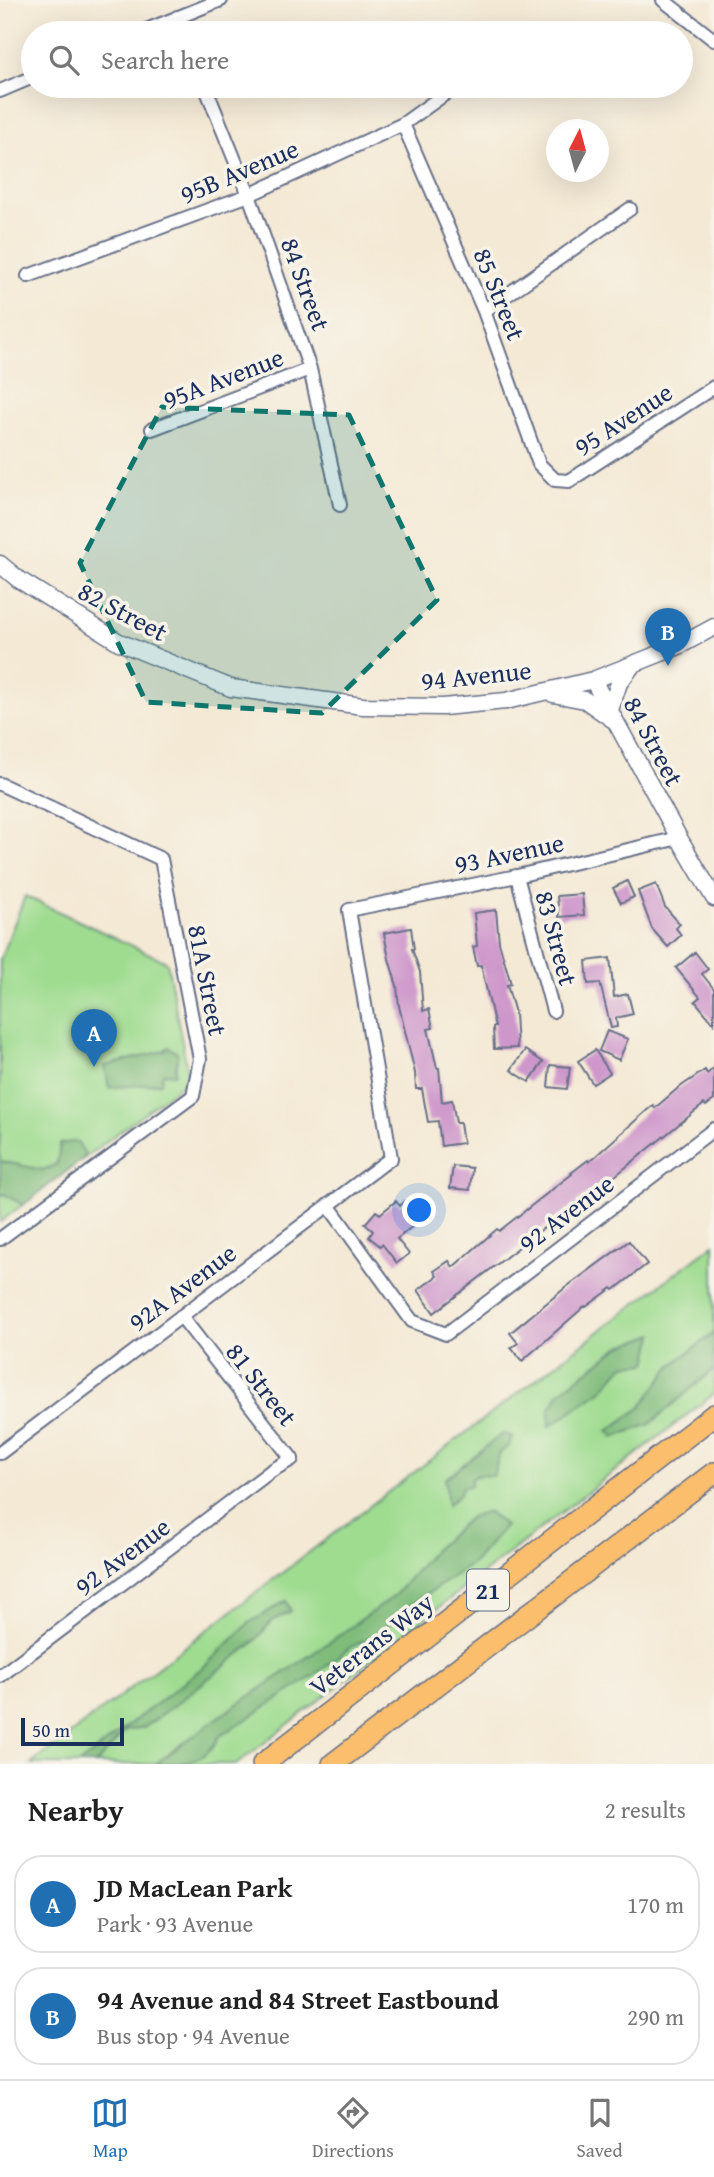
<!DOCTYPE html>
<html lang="en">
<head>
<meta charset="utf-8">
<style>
  :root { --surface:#fff; --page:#f6f6f6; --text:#222; --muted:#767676; --line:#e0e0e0; --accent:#1f6fb2 }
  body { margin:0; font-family:"Gentium Book Plus",serif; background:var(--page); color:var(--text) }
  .compass { position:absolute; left:546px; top:119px; width:63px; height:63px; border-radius:50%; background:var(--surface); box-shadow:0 7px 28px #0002; rotate:6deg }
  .scale { position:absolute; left:21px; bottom:18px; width:103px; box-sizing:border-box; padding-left:7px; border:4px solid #1b2f5e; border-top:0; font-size:19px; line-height:24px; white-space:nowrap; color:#1b2f5e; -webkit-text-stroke:5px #f7f3e8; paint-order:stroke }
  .you { position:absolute; left:420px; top:1211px; width:24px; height:24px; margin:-18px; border:5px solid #fff; border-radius:50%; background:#1a73e8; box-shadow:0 0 0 10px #1a73e833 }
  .badge { display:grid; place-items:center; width:46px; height:46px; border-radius:50%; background:var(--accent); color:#fff; font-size:23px; font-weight:700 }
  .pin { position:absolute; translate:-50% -58px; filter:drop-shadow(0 2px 4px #0008) }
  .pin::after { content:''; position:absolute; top:37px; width:24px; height:21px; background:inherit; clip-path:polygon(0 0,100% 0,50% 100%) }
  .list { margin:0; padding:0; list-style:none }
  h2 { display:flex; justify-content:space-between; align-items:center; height:91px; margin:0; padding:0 28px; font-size:30px }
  h2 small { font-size:23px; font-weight:400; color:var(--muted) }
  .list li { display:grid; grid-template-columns:46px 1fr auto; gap:21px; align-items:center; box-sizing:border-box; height:98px; margin:0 14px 14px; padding:0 14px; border:2px solid var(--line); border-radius:28px }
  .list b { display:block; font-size:26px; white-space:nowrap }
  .list p { margin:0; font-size:23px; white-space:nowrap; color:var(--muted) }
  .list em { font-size:23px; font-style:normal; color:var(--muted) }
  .icon { flex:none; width:38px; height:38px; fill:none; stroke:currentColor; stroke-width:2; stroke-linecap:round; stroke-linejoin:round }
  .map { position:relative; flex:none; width:714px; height:1764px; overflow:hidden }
  .search { position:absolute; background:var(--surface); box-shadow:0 7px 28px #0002; left:21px; right:21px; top:21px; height:77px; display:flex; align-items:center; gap:18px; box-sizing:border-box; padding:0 24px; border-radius:38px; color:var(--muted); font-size:26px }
  .sheet { height:315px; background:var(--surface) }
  nav { display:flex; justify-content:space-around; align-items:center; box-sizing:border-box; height:98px; border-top:2px solid var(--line); background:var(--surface); font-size:19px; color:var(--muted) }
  nav a { display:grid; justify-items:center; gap:4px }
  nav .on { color:var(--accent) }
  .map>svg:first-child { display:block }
</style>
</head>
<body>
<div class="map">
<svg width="714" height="1764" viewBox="0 0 714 1764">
  <rect width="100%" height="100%" fill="#f7f3e8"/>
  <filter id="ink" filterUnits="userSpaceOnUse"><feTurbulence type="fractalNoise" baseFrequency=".0143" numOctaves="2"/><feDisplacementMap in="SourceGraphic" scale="14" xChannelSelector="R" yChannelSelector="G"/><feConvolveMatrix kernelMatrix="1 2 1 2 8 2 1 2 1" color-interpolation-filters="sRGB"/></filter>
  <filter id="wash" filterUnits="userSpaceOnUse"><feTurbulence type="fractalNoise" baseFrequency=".00686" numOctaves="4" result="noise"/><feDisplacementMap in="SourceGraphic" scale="28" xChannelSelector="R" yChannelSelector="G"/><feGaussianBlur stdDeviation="1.57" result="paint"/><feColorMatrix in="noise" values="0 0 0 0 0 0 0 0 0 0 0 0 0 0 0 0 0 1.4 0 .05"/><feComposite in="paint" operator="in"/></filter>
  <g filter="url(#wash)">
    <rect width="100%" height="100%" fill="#f4e9d5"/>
    <path fill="#9fdc90" stroke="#5d8677" stroke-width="2" d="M25 896 167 962 188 1074 181 1085 0 1222V960Z
      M714 1244V1394L237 1764H31Z"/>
    <path fill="#7fbc7a" stroke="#4d766c" stroke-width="2" d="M168 1047 178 1053 175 1074 163 1073 161 1083 109 1088 105 1066 164 1051Z
      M77 1141 86 1156 23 1205 4 1194 0 1196V1161L43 1170 57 1164 60 1144Z
      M714 1333V1369L650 1424 614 1437 608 1431 640 1408 671 1366Z
      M654 1334 647 1363 624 1365 602 1390 550 1426 549 1409 561 1391 619 1347Z
      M502 1434 512 1436 509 1446 500 1453 493 1476 479 1475 471 1478V1486L462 1487 460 1494 448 1505 445 1479Z
      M489 1512 505 1526 474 1562 407 1608 378 1634 351 1647 312 1677 219 1737C205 1764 184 1764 155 1764L219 1717 331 1641 394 1596 432 1552 470 1517Z
      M286 1601 291 1611 272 1621 252 1644 176 1704 145 1727 125 1731 96 1764H79L207 1664 249 1623Z"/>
    <g id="blocks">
      <path fill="#ce97cb" d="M627 881 634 897 621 903 613 888Z
        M656 884 665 907 680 924 676 928 681 935 668 947 652 929 638 891Z
        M582 894 584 915 559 917 557 896Z
        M496 910 499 942 511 984 507 985 515 1013 517 1048 494 1049 493 1027H495L481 965 477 966 473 947 477 946 474 913Z
        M411 928 414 949H412L420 972 423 1011 429 1009 433 1028 428 1029 437 1068H439L442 1102 452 1100 456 1123H460L463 1143 441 1146 438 1121 428 1122 422 1089H416L415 1073 399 1006 397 986 389 959 384 933Z
        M695 952 708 969 702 974 714 989V1024L695 1001 700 997 676 968Z
        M610 958 614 997 628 994 633 1014 616 1018 617 1027 611 1028 600 983 588 984 586 961Z
        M607 1031 628 1039 619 1060 599 1051Z
        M525 1050 543 1062 529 1082 511 1070Z
        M595 1050 610 1073 593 1084 578 1061Z
        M550 1065 570 1067 567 1089 548 1087Z
        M714 1068V1100L706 1106 704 1104 615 1176 594 1189 434 1313 418 1290 437 1276 434 1271 449 1261 453 1267 497 1229 499 1231 572 1174 571 1173 588 1160 589 1162 653 1105 655 1108 677 1089 705 1070 707 1074Z
        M453 1166 472 1168 470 1190 450 1188Z
        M396 1201 400 1206 405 1201 420 1220 397 1239 409 1254 397 1263 382 1244 380 1246 369 1237 373 1231 365 1224 376 1211 380 1214Z
        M629 1241 647 1264 614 1290 612 1288 586 1307 585 1306 522 1361 511 1348 518 1343 510 1333 565 1288Z"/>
    </g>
  </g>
  <g filter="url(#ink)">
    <use href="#blocks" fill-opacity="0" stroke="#677088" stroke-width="2"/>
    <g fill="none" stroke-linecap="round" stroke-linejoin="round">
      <defs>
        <path id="minor" d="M663 0 714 40
          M177 17 184 33
          M139 33 221 0
          M205 86 249 195 310 369 340 505
          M0 91 33 77
          M403 124 484 311 539 464 555 480 569 481 714 387
          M28 276 249 195 403 124 456 86
          M484 311 630 209
          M152 429 310 369
          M0 784 161 859 200 1059 193 1096 0 1239
          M517 876 553 1011
          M328 1205 412 1321 446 1334 714 1129
          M0 1453 391 1158 349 910 517 876 679 838
          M0 1676 271 1471 292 1459 181 1316"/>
        <path id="tertiary" d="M0 564 18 579 119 642 231 688 363 706 443 707 506 701 593 680 679 646 714 627
          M593 680 679 838 714 898
          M553 694 585 700 612 719
          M610 710 619 683 631 667"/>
        <path id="primary" d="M263 1764 714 1415
          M333 1764 714 1473"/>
      </defs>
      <use href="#minor" stroke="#677088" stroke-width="16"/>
      <use href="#tertiary" stroke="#677088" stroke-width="19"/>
      <use href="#primary" stroke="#677088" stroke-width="24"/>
      <use href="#minor" stroke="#fff" stroke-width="12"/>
      <use href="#tertiary" stroke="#fff" stroke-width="16"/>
      <use href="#primary" stroke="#fabe6d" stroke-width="21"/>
    </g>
  </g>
  <path fill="#0f766e" fill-opacity="0.2" stroke="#0f766e" stroke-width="5" stroke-dasharray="14 9" stroke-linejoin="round" d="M162 407 349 415 437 600 322 713 146 702 80 563Z"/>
  <g text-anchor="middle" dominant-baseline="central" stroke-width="7" stroke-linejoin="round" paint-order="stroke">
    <rect fill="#f7f3e8" stroke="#5d6a87" stroke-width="2" x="467" y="1569.5" width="42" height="41" rx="5"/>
    <g font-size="24" font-weight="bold" fill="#1b2f5e">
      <text x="488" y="1590">21</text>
    </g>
    <g font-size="26" fill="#1b2f5e" stroke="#f7f3e8">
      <text transform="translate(239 171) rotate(-23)">95B Avenue</text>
      <text transform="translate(306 284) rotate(70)">84 Street</text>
      <text transform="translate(500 294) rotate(68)">85 Street</text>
      <text transform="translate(223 378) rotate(-21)">95A Avenue</text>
      <text transform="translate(623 419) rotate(-33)">95 Avenue</text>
      <text transform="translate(123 611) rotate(28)">82 Street</text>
      <text transform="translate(476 675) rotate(-6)">94 Avenue</text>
      <text transform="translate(654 741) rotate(62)">84 Street</text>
      <text transform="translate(509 853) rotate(-12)">93 Avenue</text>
      <text transform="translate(557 938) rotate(75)">83 Street</text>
      <text transform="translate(208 980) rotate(79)">81A Street</text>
      <text transform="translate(566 1213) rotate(-37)">92 Avenue</text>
      <text transform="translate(182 1287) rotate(-37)">92A Avenue</text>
      <text transform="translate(262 1384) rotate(52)">81 Street</text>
      <text transform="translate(122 1556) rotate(-37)">92 Avenue</text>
      <text transform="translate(371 1644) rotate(-38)">Veterans Way</text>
    </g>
  </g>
</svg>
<svg class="compass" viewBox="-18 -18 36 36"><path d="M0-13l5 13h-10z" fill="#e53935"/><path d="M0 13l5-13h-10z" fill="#767676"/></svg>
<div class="scale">50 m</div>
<div class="you"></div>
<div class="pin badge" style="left:94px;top:1067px">A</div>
<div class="pin badge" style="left:668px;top:666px">B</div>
<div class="search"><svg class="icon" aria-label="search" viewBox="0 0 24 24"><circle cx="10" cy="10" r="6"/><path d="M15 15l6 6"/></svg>Search here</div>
</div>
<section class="sheet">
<h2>Nearby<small>2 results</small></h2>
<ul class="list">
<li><span class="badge">A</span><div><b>JD MacLean Park</b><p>Park · 93 Avenue</p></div><em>170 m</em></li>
<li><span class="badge">B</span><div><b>94 Avenue and 84 Street Eastbound</b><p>Bus stop · 94 Avenue</p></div><em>290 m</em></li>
</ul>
</section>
<nav>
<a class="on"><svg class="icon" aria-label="map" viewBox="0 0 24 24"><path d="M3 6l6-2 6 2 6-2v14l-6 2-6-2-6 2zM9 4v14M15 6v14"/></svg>Map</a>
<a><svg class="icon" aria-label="directions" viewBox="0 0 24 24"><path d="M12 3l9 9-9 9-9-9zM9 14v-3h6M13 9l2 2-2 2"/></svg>Directions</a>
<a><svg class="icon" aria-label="saved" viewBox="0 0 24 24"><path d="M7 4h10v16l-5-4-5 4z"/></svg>Saved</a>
</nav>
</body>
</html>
